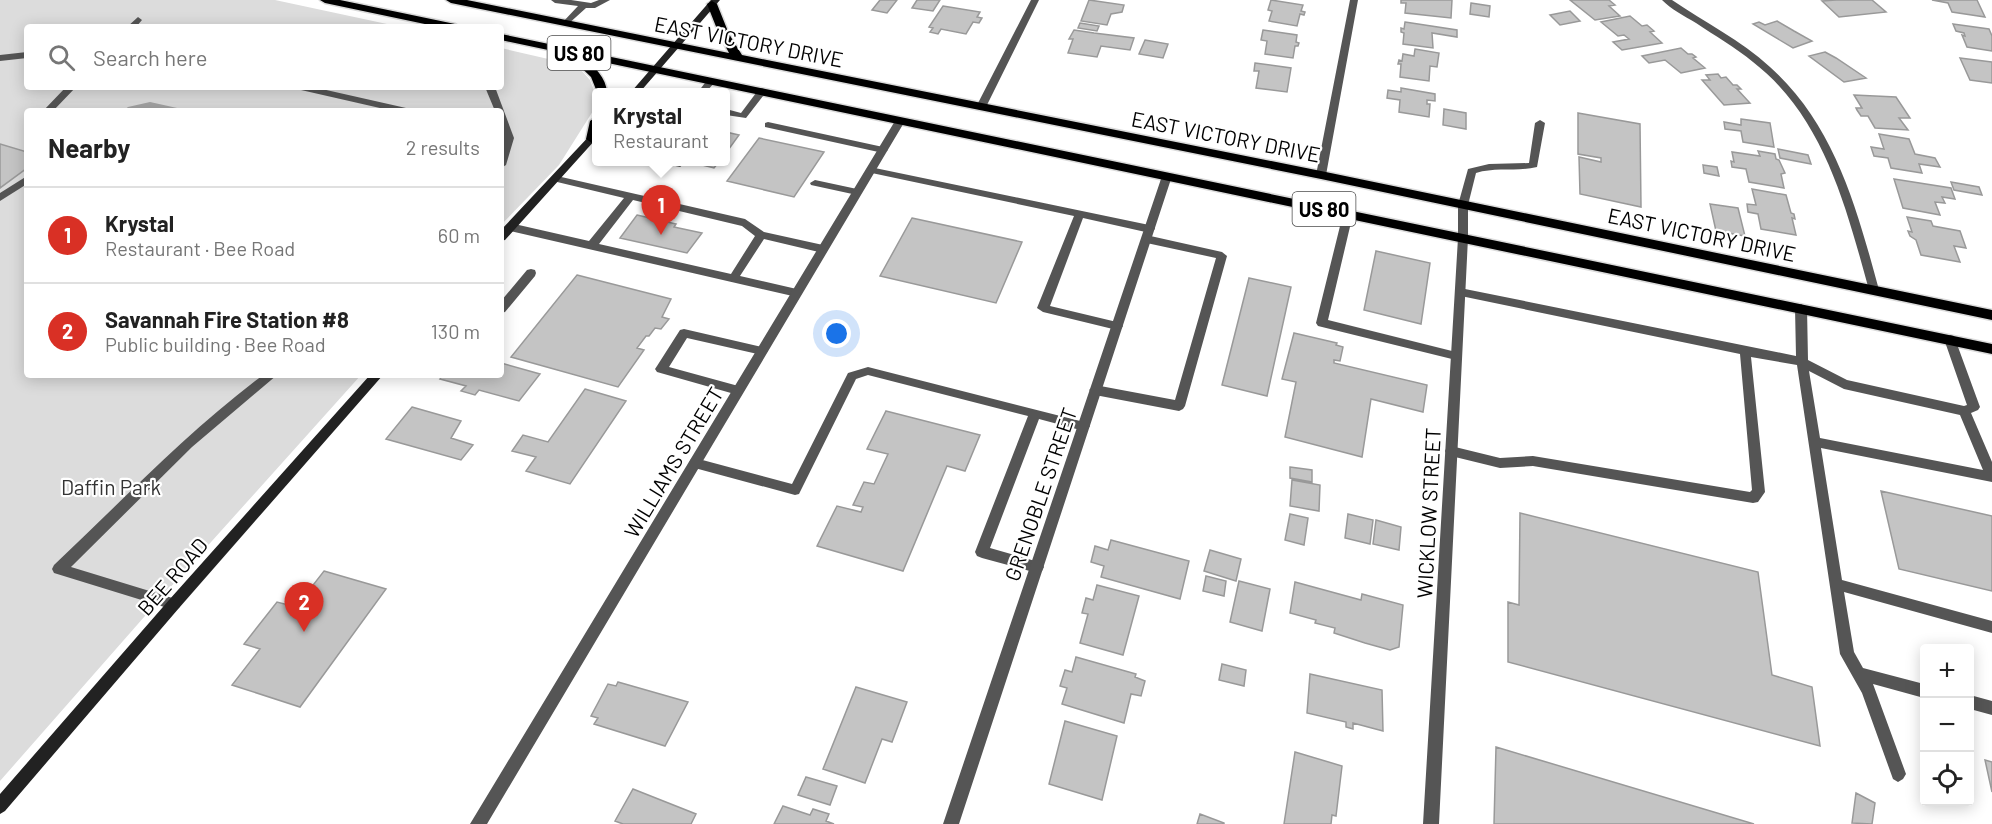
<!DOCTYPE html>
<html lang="en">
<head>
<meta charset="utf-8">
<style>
  :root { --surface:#fff; --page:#f6f6f6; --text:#222; --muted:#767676; --line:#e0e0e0; --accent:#d93025 }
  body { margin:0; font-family:Barlow,sans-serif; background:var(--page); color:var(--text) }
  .controls { position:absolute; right:18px; bottom:18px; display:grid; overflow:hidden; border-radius:6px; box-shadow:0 3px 15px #0003 }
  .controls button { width:54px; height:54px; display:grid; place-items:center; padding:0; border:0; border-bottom:2px solid var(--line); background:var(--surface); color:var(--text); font:30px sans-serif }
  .you { position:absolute; left:837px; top:334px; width:21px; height:21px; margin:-15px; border:4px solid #fff; border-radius:50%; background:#1a73e8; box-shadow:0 0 0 9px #1a73e833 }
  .badge { display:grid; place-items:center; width:39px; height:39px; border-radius:50%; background:var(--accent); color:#fff; font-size:20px; font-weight:700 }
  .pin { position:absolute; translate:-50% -50px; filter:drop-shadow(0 2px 3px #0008) }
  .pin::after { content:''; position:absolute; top:32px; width:21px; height:18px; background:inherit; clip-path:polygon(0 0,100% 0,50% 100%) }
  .popup { position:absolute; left:592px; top:88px; width:138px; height:78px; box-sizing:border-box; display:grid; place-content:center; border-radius:6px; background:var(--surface); filter:drop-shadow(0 2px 4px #0005); font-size:20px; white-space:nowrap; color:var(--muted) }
  .popup b { font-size:22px; color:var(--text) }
  .popup::after { content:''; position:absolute; left:50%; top:100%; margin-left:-12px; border:12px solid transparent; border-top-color:var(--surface) }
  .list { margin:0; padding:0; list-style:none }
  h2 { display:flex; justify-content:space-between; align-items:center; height:78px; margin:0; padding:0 24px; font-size:26px }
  h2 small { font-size:20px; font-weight:400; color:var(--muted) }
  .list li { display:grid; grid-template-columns:39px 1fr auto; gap:18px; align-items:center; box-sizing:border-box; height:96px; padding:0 24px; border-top:2px solid var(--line) }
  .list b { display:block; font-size:22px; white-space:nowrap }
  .list p { margin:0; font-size:20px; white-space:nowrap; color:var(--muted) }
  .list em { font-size:20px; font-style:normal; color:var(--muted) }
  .icon { flex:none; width:33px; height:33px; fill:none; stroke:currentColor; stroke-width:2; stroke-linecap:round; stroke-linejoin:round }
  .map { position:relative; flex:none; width:1992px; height:824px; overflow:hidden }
  .search { position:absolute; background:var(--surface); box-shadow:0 3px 15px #0003; left:24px; top:24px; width:480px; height:66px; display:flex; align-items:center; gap:15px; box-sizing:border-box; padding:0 21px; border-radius:6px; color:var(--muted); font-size:22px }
  .panel { position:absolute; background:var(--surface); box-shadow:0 3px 15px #0003; left:24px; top:108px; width:480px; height:270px; border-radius:6px }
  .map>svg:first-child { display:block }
</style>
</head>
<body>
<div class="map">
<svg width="1992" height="824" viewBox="0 0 1992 824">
  <rect width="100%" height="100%" fill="#fff"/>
  <path fill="#dcdcdc" d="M0 0H275L401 27H27V87H501V48L557 61 582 71 590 80 596 95 593 111 559 165 501 225V111H27V375H361L159 600 0 781Z"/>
  <path fill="#a3a3a3" d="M150 102 186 110 190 111H123L128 107Z"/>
  <path fill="#c4c4c4" stroke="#999" stroke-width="1.5" d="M880 0H897L887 13 872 10Z
    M917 0H940L933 11 912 8Z
    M1089 0 1124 5 1122 12 1111 14 1107 25 1081 21Z
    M1271 0 1303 5 1301 11 1305 12 1304 15 1300 14 1297 26 1269 21 1272 11 1268 10Z
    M1401 0H1452L1451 18 1405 13 1406 3H1401Z
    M1570 0H1609L1615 5 1609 6 1620 16 1595 20Z
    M1836 0H1872L1886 12 1839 17 1822 1Z
    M1932 0H1977L1985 17 1952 12 1948 3Z
    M1471 3 1490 6 1489 17 1470 14Z
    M943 6 980 12 977 17 982 18 979 23 973 22 966 34 941 29 938 34 930 32 933 28 929 27Z
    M1570 11 1580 21 1560 25 1550 15Z
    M1630 16 1642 26 1647 25 1654 31 1650 32 1662 43 1622 50 1613 42 1629 39 1624 35 1618 36 1601 22Z
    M1777 21 1794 31 1812 41 1793 48 1753 24 1759 22 1765 25Z
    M1405 22 1457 30V37L1432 33 1433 48 1403 44 1404 33 1401 32V28L1404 29Z
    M1080 23 1099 26 1097 31 1078 28Z
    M1953 24 1989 29 1992 36V51L1967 47 1962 35 1965 36 1964 33 1956 31Z
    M1074 30 1094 33 1134 38 1130 50 1101 46 1097 57 1068 53 1073 39H1069Z
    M1263 30 1297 35 1296 42 1299 43 1298 46H1295L1293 58 1265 54 1267 41 1261 40Z
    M1145 40 1168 44 1163 58 1139 54Z
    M1681 48 1688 54H1692L1696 57 1693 58 1705 68 1681 73 1665 60 1649 63 1642 56Z
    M1415 49 1439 53 1437 67 1430 66 1429 81 1400 77 1401 64H1398L1399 60 1402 61 1403 54 1414 56Z
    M1825 52 1836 58 1866 78 1844 82 1809 56Z
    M1960 58 1992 62V83L1970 80Z
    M1255 63 1291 68 1287 92 1256 88 1259 71H1254Z
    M1718 74 1721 78 1726 77 1733 85H1737L1741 89H1737L1750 103 1724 105 1702 80H1710L1706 75Z
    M1401 88 1435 94V101L1427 100V104H1430L1429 117 1399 112 1400 100 1387 98 1388 90 1401 92Z
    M1854 95 1896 97 1910 118H1899L1908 130 1875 128 1868 116H1861L1857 110 1856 108H1862Z
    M1444 109 1466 113V129L1443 125Z
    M1578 113 1640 124 1641 207 1580 194 1579 157 1601 162V158L1578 154Z
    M1741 119 1770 123 1774 147 1743 142 1741 131 1725 129 1724 122 1741 125Z
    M726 132 739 135 726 153Z
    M1879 134 1909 139 1915 154 1935 158 1940 167 1919 164 1922 173 1891 168 1888 158 1874 156 1871 147 1884 149Z
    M759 138 824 152 794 197 727 181Z
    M0 144 27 152V168L0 188Z
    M1778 149 1808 155 1811 164 1780 158Z
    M1758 151 1775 154 1776 159 1779 160 1785 173 1781 174 1784 188 1749 182 1746 169 1732 167 1731 161 1734 162 1732 152 1760 156Z
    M690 162H719L714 168Z
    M1703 165 1717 167 1719 176 1704 173Z
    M1894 179 1951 188 1955 199 1942 197 1945 203 1935 202 1940 215 1903 208Z
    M1951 182 1979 187 1982 195 1954 190Z
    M1752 189 1786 195 1791 213 1794 214 1795 219 1792 218 1796 235 1761 229 1758 214 1748 212 1747 204 1756 205Z
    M1710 204 1738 208 1745 236 1716 231Z
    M637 215 676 224 674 227 702 233 687 253 620 238Z
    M1907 217 1931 221 1933 226 1960 231 1966 248 1954 246 1960 262 1921 255 1916 240 1910 236 1908 231 1912 232Z
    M912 218 1022 242 996 303 880 276Z
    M1376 251 1430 263 1421 324 1364 310Z
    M577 275 671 299 662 317 669 319 661 329 655 328 649 336H646L637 348 644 350 618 387 511 357Z
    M1249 278 1291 287 1267 396 1222 385Z
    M1294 333 1337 343 1336 345 1343 347 1340 361 1334 360V363L1427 385 1423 412 1371 399 1362 457 1285 437 1296 382 1282 379Z
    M501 363 540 374 519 401 479 390 475 395 461 391 466 386 440 379 443 375H501Z
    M585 389 626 401 570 484 526 471 536 457 512 451 523 435 548 442Z
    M412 407 461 421 451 438 473 445 461 460 386 439Z
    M886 411 980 435 965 471 947 466 903 571 817 546 837 506 861 512 863 507 853 505 864 482 874 484 888 454 867 449Z
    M1290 467 1312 470V482L1290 478Z
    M1292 480 1320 485 1319 511 1290 506Z
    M1881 491 1992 516V591L1899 569Z
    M1520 513 1758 572 1772 675 1812 687 1820 746 1508 662V602L1519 605Z
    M1290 514 1308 518 1304 545 1285 540Z
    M1348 514 1373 520 1370 544 1345 538Z
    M1376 520 1401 527 1399 550 1373 544Z
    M1111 540 1189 561 1180 599 1101 577 1104 566 1091 562 1095 546 1108 550Z
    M1210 550 1241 559 1236 581 1204 571Z
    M324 571 386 589 300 707 232 685 260 649 244 644 277 602 296 607Z
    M1206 576 1226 581 1224 596 1203 591Z
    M1239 581 1270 589 1262 631 1230 622Z
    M1295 582 1361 600 1362 594 1403 605 1399 647 1390 650 1365 643 1334 633 1335 628 1315 623 1316 620 1290 613Z
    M1097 585 1139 596 1123 655 1080 643 1088 614 1082 613 1086 598 1093 600Z
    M1076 657 1136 674 1135 677 1145 681 1141 696 1131 694 1124 723 1062 704 1067 688 1060 686 1065 670 1072 672Z
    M1222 664 1246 670 1244 686 1219 680Z
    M1310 674 1382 690 1383 731 1353 723V729L1346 727V722L1307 713Z
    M618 682 688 702 665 746 594 724 598 718 591 716 608 684 616 686Z
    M856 687 907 702 892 742 882 739 865 783 823 769Z
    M1065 721 1117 736 1102 800 1049 784Z
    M1496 747 1754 824H1494Z
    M1295 752 1342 766 1336 816 1332 815 1331 824H1284Z
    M1985 760 1992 762V792Z
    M806 777 837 786 830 805 798 795Z
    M633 789 696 814 691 824H623L615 821Z
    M1856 793 1875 803 1872 824 1852 823Z
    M783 806 810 815 813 809 829 814 826 821 834 824H774Z
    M1200 814 1224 823V824H1197Z"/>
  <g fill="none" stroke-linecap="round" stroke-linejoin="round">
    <defs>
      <path id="primary" d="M320 0H340L455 24 460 27H439L325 3Z
        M446 0H467L729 53 719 34 707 4 712 1 717 4 729 34 742 55 1321 171 1992 310V320L1321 179 451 3Z
        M501 34 1992 344V354L584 58C595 67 606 78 607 92H597L591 77 567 54 501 40Z
        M596 117V141L592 143 586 139 590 121Z"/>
    </defs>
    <use href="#primary" stroke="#dbdbdb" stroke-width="3"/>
    <path fill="#555" fill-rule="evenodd" d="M551 0H571L591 3 599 0H610L595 8H586L566 26 562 23 578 6 555 3Z
      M138 17 142 20 136 27H127Z
      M27 52V58L0 61V55Z
      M711 78 716 81 706 92H698L708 79Z
      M66 87H76L53 111H43Z
      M296 87H313L406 108 411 111H393L301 90Z
      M485 87H495L514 138 506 165 501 168V149L504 140 501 139V133H503L501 111H495Z
      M762 88 767 91 746 118 726 115V109L741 113 759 89Z
      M1540 120 1545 123 1537 167C1517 172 1496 167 1476 173L1468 205 1463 208 1459 207 1458 205 1468 169 1489 164 1529 163 1535 123Z
      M768 122 883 147 888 150 883 153 765 127V123Z
      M664 162H687L680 167 666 164Z
      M870 167 1154 226 1155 229 1150 233 1083 218 1050 306 1121 323 1123 326 1121 329 1117 330 1043 312 1037 308 1074 216 867 172V168Z
      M27 176V184L0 201V193Z
      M557 176 745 219 764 232 823 245 828 249 823 253 764 239 740 276 801 290 802 293 797 297 506 230 505 227 510 223 589 241 624 198 553 181V177ZM633 200 742 226 755 236 731 274 599 244Z
      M815 180 857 189 862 192 857 195 811 185 810 183Z
      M1348 211 1353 214 1328 320 1456 352 1462 356 1460 359 1456 360 1318 326 1316 323 1343 214Z
      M1146 235 1222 252 1227 256 1185 406 1183 409 1179 411 1095 395 1089 390 1095 385 1175 400 1216 258 1142 242 1141 239Z
      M531 269 535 270 536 273 535 276 505 312 501 313V301L527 270Z
      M1460 288 1796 356 1795 308 1801 304 1807 308 1808 360 1847 380 1964 406 1967 405 1944 339 1950 335 1954 336 1980 407 1978 410 1971 413 1992 462V482L1821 448 1842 580 1992 621V633L1844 592 1854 652 1863 668 1924 684V698L1873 684 1906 774 1903 779 1898 782 1893 779 1862 693 1840 654 1797 365 1751 357 1765 492 1758 502 1753 503 1533 466 1500 468 1451 456 1447 455 1445 451 1447 447 1451 446 1500 458 1533 456 1750 492 1752 490 1740 354 1456 295 1455 292ZM1809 371 1844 389 1960 415 1983 470 1820 438Z
      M684 329 766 348 768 351 762 355 687 338 669 367 742 387 744 390 742 393 738 395 657 372 655 369 657 366 680 330Z
      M868 367 1088 423 1090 426 1088 429 1084 431 1039 419 990 548 1042 563 1044 567 1042 571 1037 573 982 558 977 556 975 552 1028 416 868 375 856 379 799 494 795 495 691 467 689 463 691 459 695 458 792 484 848 373Z
      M263 375H277L192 447 71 567 179 600 181 604 179 608 174 610 54 573 52 569 54 565C123 500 187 432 263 375Z
      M1970 695 1992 701V715L1970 709Z"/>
    <path fill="#555" fill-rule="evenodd" d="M1031 0H1039L986 107 981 110 978 109 976 107Z
      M1350 0H1358L1326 175 1321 178 1316 175Z
      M1662 0H1672C1704 22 1741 40 1770 67 1835 125 1857 209 1879 290L1878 293H1870L1869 290C1846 207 1824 117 1753 62 1735 47 1715 36 1696 23 1684 16 1671 9 1662 0Z
      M900 118 905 121 487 824H470L895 121Z
      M1167 173 1172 176 959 824H943L1162 176Z
      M1463 202 1468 205V238L1439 824H1423L1458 238V205Z"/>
    <path fill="#222" fill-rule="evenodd" d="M711 0H720L640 92H631Z
      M596 131V139L505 240 501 241V230L593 132Z
      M370 375H383L179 608 5 811 0 814V794L169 600Z"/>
    <use href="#primary" fill="#000" fill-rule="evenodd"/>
  </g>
  <g text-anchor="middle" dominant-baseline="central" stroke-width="4.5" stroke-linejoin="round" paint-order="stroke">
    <g fill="#fff" stroke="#4c4c4c" stroke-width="1.5">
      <rect x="547.5" y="36" width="63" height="34" rx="4.5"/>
      <rect x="1292.5" y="192" width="63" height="34" rx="4.5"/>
    </g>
    <g font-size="20" font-weight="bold" fill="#000">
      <text x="579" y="53">US 80</text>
      <text x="1324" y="209">US 80</text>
    </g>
    <g font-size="21" fill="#000" stroke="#fff">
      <text transform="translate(749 41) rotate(11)">EAST VICTORY DRIVE</text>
      <text transform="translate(1226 136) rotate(11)">EAST VICTORY DRIVE</text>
      <text transform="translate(1702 234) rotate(12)">EAST VICTORY DRIVE</text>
      <text transform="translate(673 462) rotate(-59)">WILLIAMS STREET</text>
      <text transform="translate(1040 494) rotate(-71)">GRENOBLE STREET</text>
      <text transform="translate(1428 513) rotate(-87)">WICKLOW STREET</text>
      <text transform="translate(172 576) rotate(-49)">BEE ROAD</text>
    </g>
    <g font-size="21" fill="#333" stroke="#fff">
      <text x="111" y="486">Daffin Park</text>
    </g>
  </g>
</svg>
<div class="controls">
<button>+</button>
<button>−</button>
<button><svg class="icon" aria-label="locate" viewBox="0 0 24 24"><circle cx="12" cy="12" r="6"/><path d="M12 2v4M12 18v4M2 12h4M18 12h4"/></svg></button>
</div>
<div class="you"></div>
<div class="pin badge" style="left:661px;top:235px">1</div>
<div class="popup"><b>Krystal</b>Restaurant</div>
<div class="pin badge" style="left:304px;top:632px">2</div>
<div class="search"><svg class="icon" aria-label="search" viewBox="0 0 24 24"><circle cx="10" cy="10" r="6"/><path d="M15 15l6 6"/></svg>Search here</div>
<section class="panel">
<h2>Nearby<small>2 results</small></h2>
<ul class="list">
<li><span class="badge">1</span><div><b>Krystal</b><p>Restaurant · Bee Road</p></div><em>60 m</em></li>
<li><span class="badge">2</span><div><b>Savannah Fire Station #8</b><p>Public building · Bee Road</p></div><em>130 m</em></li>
</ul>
</section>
</div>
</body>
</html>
